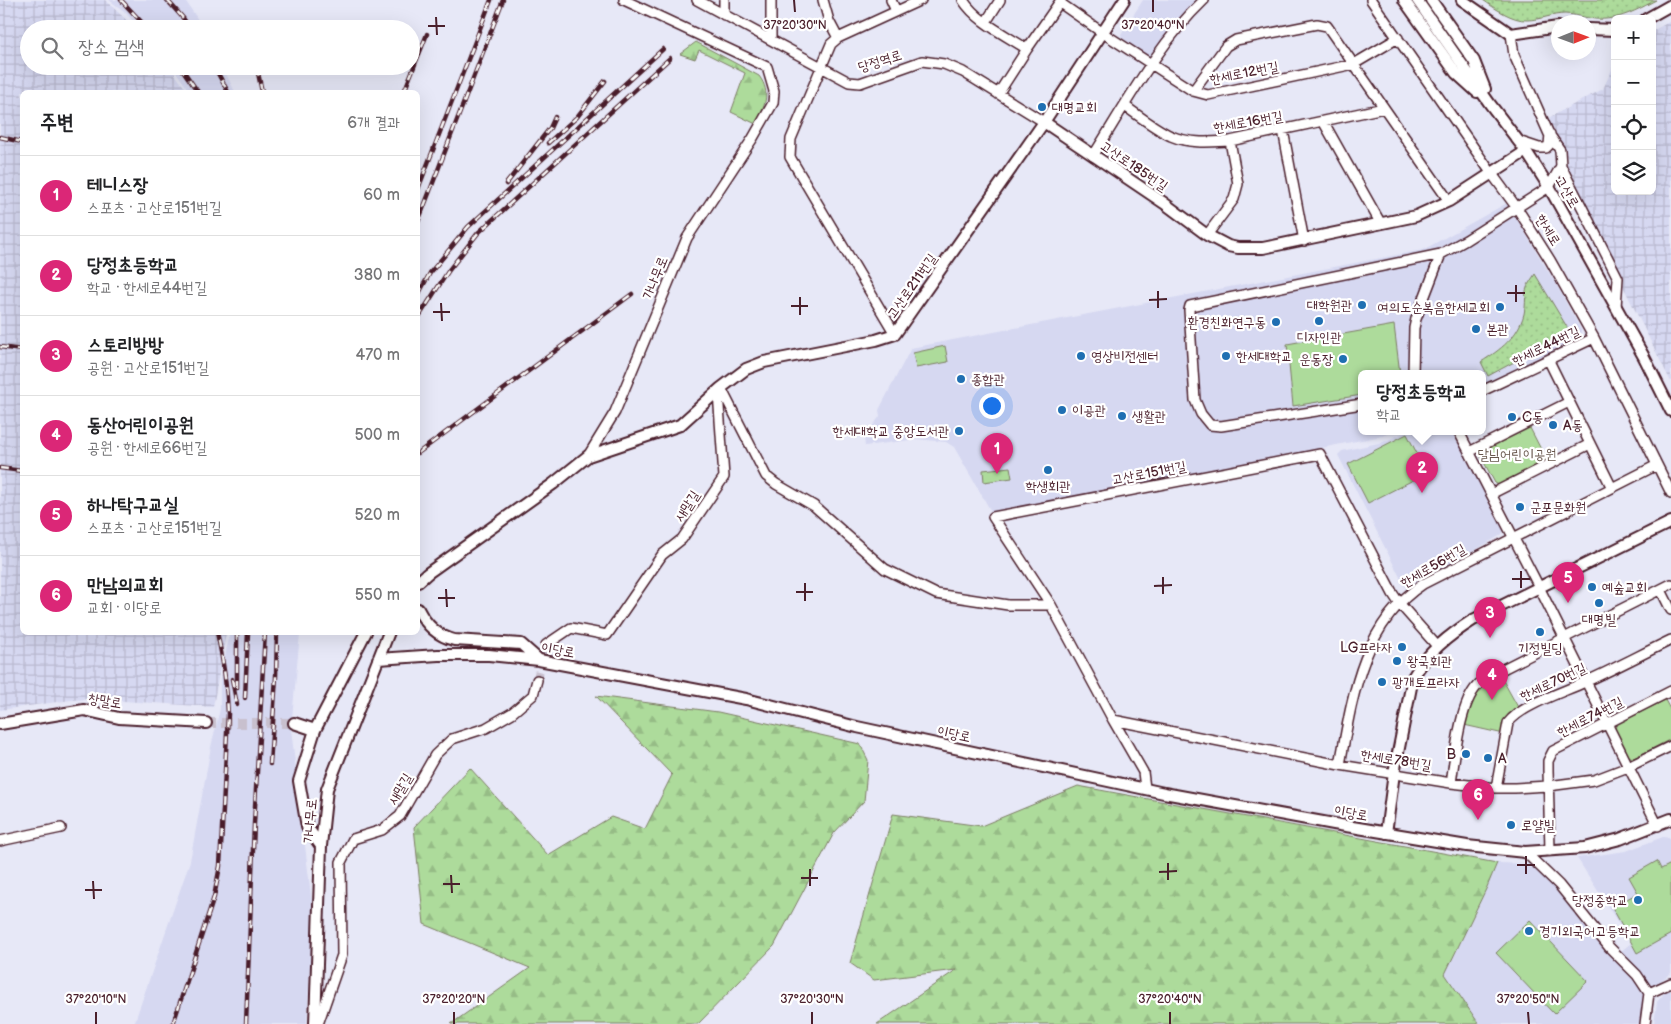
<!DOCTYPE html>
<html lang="ko">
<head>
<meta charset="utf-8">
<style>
  :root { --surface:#fff; --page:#f2f2f2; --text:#202124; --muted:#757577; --line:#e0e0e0; --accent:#db2777 }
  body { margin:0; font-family:"Balsamiq Sans","Poor Story",sans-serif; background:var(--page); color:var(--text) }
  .controls { position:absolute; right:15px; top:15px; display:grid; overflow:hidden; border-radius:8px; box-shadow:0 5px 20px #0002 }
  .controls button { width:45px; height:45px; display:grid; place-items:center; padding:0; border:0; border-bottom:1px solid var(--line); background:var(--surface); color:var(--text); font:25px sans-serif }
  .compass { position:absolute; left:1551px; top:15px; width:45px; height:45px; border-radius:50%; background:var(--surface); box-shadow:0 5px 20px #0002; rotate:89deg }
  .you { position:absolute; left:991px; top:405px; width:18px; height:18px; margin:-12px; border:4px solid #fff; border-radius:50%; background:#1a73e8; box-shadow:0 0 0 8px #1a73e833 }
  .badge { display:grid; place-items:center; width:32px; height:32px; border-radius:50%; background:var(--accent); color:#fff; font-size:16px; font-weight:700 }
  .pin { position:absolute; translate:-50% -41px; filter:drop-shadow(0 1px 2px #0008) }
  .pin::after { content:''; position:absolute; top:26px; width:18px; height:15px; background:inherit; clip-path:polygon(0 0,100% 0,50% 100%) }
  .popup { position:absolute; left:1358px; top:370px; width:128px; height:65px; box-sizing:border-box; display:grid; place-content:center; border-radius:8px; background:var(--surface); filter:drop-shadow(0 1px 4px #0005); font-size:16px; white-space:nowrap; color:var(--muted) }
  .popup b { font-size:19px; color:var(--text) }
  .popup::after { content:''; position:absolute; left:50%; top:100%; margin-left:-10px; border:10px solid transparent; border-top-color:var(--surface) }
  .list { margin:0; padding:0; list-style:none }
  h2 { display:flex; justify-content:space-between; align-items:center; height:65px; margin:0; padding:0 20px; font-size:21px }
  h2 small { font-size:16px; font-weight:400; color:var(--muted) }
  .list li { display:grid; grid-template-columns:32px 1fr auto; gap:15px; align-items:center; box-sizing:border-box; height:80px; padding:0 20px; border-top:1px solid var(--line) }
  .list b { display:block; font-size:19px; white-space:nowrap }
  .list p { margin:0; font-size:16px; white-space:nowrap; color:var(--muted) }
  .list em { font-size:16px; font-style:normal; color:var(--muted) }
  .icon { flex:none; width:28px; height:28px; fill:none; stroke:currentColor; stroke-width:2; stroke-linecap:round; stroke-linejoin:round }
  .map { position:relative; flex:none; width:1671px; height:1024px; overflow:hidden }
  .search { position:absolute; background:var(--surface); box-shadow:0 5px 20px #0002; left:20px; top:20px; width:400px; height:55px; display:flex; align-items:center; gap:12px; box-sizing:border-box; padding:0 18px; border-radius:28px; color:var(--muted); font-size:19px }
  .panel { position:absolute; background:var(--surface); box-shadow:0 5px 20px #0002; left:20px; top:90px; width:400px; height:545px; border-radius:8px }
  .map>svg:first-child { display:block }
</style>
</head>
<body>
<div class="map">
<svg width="1671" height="1024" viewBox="0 0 1671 1024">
  <defs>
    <pattern id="industrial-grid" width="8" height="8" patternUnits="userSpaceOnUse" patternTransform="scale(1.25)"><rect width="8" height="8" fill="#d6d8f1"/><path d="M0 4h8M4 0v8" fill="none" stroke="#b9b9cf"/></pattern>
    <pattern id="grass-dots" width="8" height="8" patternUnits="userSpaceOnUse" patternTransform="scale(1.25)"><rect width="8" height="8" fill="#addb9b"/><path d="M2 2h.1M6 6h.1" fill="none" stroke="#96bc86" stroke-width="1.8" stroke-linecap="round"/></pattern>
    <pattern id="forest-firs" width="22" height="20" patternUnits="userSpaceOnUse" patternTransform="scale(1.25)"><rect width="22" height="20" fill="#addb9b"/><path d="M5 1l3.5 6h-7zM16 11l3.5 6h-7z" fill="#96bc86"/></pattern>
  </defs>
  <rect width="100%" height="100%" fill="#e7e8f7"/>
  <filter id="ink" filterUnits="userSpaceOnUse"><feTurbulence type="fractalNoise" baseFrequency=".02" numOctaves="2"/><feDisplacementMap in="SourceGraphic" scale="10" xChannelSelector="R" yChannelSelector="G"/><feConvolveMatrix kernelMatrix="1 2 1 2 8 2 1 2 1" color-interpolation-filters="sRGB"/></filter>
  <g filter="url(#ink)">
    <path fill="#d6d8f1" d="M109 0H185L204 29H140L124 11Z
      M1143 0H1198L1152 59 1122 42 1121 34Z
      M172 66H222L235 92H190Z
      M1507 203 1556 284 1581 330 1579 338 1482 387V374H1362V432H1392L1382 436 992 513 954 447 946 442 917 439 865 446 864 438 880 416 879 410 911 348 1423 250Z
      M1405 432H1455L1505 530 1501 535 1409 589 1405 587 1338 455 1342 451 1383 442Z
      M292 632 300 634 291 729 313 912 307 1024H134L190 861 211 747 220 709V680L230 633Z
      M1663 837 1671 838V973L1650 989 1620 952 1631 943 1577 858 1626 851Z
      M1497 863 1533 864 1633 977 1645 998 1640 1024H1479L1445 974 1487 887Z
      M1666 991H1671V1024H1654L1657 1002Z"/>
    <path fill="url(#industrial-grid)" d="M0 0H105L136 29H29V66H169L188 92H22V632L226 633 213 707 94 699 71 700 0 710Z
      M1671 21V382L1563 166 1568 159 1549 121 1550 117 1603 89 1615 63V191H1652V31Z"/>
    <path fill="url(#grass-dots)" stroke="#7c7d63" d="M1483 0H1656C1637 10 1618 21 1595 19 1585 18 1575 14 1565 14 1552 14 1540 20 1527 20 1513 21 1494 8 1483 0Z
      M1535 274 1570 332 1488 376 1481 362C1500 350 1518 337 1524 314 1526 306 1525 299 1526 291 1527 285 1532 279 1535 274Z"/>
    <path fill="url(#forest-firs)" stroke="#7c7d63" d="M696 42 759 76C772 93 764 107 756 124L731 112 745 73 699 50 695 59 680 54Z
      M596 696 718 712 860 744 868 760 864 801 834 833 774 946 698 1024H451L530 968 424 924 414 827 470 768 548 855 611 817 645 829 672 775Z
      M1078 786 1497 863 1487 887 1445 974 1479 1024H877L956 970 874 980 850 963 893 814 981 826Z"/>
    <path fill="#addb9b" stroke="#7c7d63" d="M1394 325 1400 374H1362V395L1293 406 1287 344Z
      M945 346 948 362 916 368 913 353Z
      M1529 426 1547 461 1499 485 1495 483 1480 455 1482 450Z
      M1407 434 1427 473 1368 503 1348 464Z
      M1010 467 1012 478 984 482 983 470Z
      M1500 675 1519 709 1504 734 1464 725 1469 704 1482 685Z
      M1665 700 1671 711V739L1634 758 1627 756 1615 731 1616 725Z
      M1657 861 1661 869 1671 864V934L1637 953 1612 907 1638 893 1629 877Z
      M1530 920 1588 981 1554 1014 1496 953Z"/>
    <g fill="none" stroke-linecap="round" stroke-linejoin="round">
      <path stroke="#c8c0ce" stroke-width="9" stroke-dasharray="9 4.5" stroke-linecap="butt" d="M537 680 546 645"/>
      <path stroke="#c8c0ce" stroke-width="10" stroke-dasharray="10 5" stroke-linecap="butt" d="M206 723H294"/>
      <defs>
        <path id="minor" d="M697 0 849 82 860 83 922 61 944 64 963 72 1044 122
          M823 0 829 21 838 38
          M891 0 896 11
          M963 0C977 22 1006 35 1027 49
          M1371 0 1492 174 1517 208 1550 260 1594 338 1671 493
          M1060 3 1103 33 1193 91 1208 95 1354 64 1398 38
          M724 15V0
          M986 22 1000 0
          M1511 34 1514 55 1549 134 1560 150 1561 166 1618 278 1616 307
          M771 40V0
          M1193 91 1226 46 1236 40 1317 24 1327 26 1449 201
          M998 94 1027 49 1061 0
          M1125 106C1139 116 1156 129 1171 136 1190 144 1210 142 1230 141L1384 108
          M1323 121 1381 224
          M1283 130 1304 241
          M1518 141 1539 148H1546L1549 145 1550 134
          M1093 156C1127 102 1158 44 1204 0
          M1207 235 1234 199 1238 184 1230 141
          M895 334 790 157 791 139 831 44 838 38 921 0
          M1549 361 1612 488
          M1413 374 1414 328 1416 319 1441 254
          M721 388 766 476 776 484 814 506 885 569 936 594 1008 605H1051
          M1482 391 1594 338
          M1362 404 1221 426 1210 425 1201 414 1195 400 1189 310 1190 306 1441 254 1466 240 1549 187 1561 166
          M1459 432 1539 587 1658 826
          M1469 452 1569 402
          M588 456 615 412 687 238 753 138 773 103 774 91 767 67 624 0
          M1491 494 1590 444
          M1661 590 1671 610
          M546 645 571 628 607 635 662 555 682 539 724 477 718 392
          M1113 720 1340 765 1451 783 1496 788H1515L1548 786 1594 780 1628 767 1671 746
          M1340 765C1352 698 1362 624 1423 584L1657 465
          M1451 783C1455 757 1459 706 1477 686 1482 680 1492 676 1499 671L1671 584
          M1145 788 1143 772 1113 720 1051 605 993 517 1320 454 1393 594 1399 603 1437 646
          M1496 788 1508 723C1521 705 1564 692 1585 682 1614 669 1642 654 1671 640
          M0 841 61 828
          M1550 851 1548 770V761L1553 751 1671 691
          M1525 852 1559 885 1609 947 1637 975 1649 993
          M318 1024 342 955 341 862 353 839 382 830 400 816 435 755 452 739 486 728 512 713 533 695 537 680
          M1645 1024 1649 993 1671 983"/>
        <path id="tertiary" d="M1404 0 1456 73 1477 92
          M1417 0 1490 104 1526 151 1549 187 1644 357 1671 411
          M1431 0 1474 61 1485 89
          M1462 0 1511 34 1558 27
          M1646 19 1671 5
          M1588 29 1615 30
          M1044 122 1164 203 1207 235 1228 246 1238 248H1263L1416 216 1449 201 1526 151
          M418 582 428 573 553 484 588 456 680 425 721 388 746 369 764 362 876 340 895 334 1044 122 1124 0
          M418 609C426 625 437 636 454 640L521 644 539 660
          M378 659 438 655H489L539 660 746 699 857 727 1164 793 1334 824 1467 846 1525 852 1585 848 1620 839 1671 819
          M294 723 315 730
          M0 724 84 710 119 718 206 723
          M1386 833 1394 773 1413 677C1428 652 1448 636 1473 620L1671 522
          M321 846 307 827 299 781 315 730 366 632
          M315 1024 321 846 327 789 389 632"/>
      </defs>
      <use href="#minor" stroke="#4a1f2b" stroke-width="12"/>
      <use href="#tertiary" stroke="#4a1f2b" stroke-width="14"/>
      <use href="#minor" stroke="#fff" stroke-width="9"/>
      <use href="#tertiary" stroke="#fff" stroke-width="10"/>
      <defs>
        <path id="rail" d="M121 0 148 29
          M167 0 183 18 190 29
          M180 66 198 92
          M214 66 228 92
          M257 68 262 92
          M404 92 427 34
          M0 137 22 142
          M548 143 577 117 605 81
          M506 184 550 128 555 117
          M418 189 491 0
          M418 222 503 0
          M418 295 430 273 468 227 663 49
          M418 318 449 270 478 233 670 58
          M0 347 22 350
          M418 453 632 294
          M0 468 22 471
          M237 632V688
          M232 679 237 705
          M245 698 248 632
          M270 764 276 677 277 632
          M173 1024 214 897 220 866 228 714C227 686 223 659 217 632
          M246 1024 254 824 265 632"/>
      </defs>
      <use href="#rail" stroke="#4a1f2b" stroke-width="4.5"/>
      <use href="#rail" stroke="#fff" stroke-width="2.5" stroke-dasharray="8" stroke-linecap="butt"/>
    </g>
  </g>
  <path fill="none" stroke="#4a1f2b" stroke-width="2" d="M794 0 795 12M1153 0V12M436 17 437 35M428 26H445M1516 285V302M1158 291V308M1507 293H1525M800 297V315M1149 300 1167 299M441 303 442 321M791 306H808M433 312H450M1521 571V588M1163 577V594M1512 579H1530M805 583V601M1154 586 1172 585M446 589 447 607M796 592H813M438 598H455M1526 856V874M1168 863V880M1517 865H1535M810 869V886M1159 872 1177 871M451 875 452 893M801 878H818M93 881 94 899M443 884H460M85 890H102M96 1012V1024M454 1012V1024M812 1012V1024M1170 1012V1024M1528 1012 1529 1024"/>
  <g fill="#1f6fb2" stroke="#fff" stroke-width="2">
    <circle cx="1042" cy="107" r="5"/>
    <circle cx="1362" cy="305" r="5"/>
    <circle cx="1500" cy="307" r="5"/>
    <circle cx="1319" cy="321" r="5"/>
    <circle cx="1276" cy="322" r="5"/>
    <circle cx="1476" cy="329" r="5"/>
    <circle cx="1081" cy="356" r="5"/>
    <circle cx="1226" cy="356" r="5"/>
    <circle cx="1343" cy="359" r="5"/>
    <circle cx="961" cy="379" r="5"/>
    <circle cx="1062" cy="410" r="5"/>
    <circle cx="1122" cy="416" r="5"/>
    <circle cx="1512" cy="417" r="5"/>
    <circle cx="1553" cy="425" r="5"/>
    <circle cx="959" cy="431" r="5"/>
    <circle cx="1048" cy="470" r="5"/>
    <circle cx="1520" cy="507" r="5"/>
    <circle cx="1592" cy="587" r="5"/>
    <circle cx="1599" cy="603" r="5"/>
    <circle cx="1540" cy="632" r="5"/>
    <circle cx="1402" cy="647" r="5"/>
    <circle cx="1397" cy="661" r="5"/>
    <circle cx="1382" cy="682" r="5"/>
    <circle cx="1466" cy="754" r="5"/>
    <circle cx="1488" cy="758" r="5"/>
    <circle cx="1511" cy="825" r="5"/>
    <circle cx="1638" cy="900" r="5"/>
    <circle cx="1529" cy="931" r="5"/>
  </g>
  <g text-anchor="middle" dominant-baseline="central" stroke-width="4.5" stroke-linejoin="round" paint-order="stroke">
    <g font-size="14" fill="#4a1f2b" stroke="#fff">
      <text transform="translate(880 61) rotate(-17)">당정역로</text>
      <text transform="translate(1244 73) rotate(-11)">한세로12번길</text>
      <text transform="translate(1248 122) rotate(-10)">한세로16번길</text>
      <text transform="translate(1134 166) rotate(34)">고산로185번길</text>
      <text transform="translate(1567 192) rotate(60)">고산로</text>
      <text transform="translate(1548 230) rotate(58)">한세로</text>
      <text transform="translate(655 278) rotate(-68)">가나무로</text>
      <text transform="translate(912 286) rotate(-55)">고산로211번길</text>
      <text transform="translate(1546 346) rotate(-26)">한세로44번길</text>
      <text transform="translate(1149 473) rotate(-11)">고산로151번길</text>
      <text transform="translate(687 506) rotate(-57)">새말길</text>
      <text transform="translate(1433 566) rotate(-30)">한세로56번길</text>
      <text transform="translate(558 650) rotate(10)">이당로</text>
      <text transform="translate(1553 682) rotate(-25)">한세로70번길</text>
      <text transform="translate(105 701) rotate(9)">창말로</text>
      <text transform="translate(1590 717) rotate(-27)">한세로74번길</text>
      <text transform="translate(954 734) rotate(12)">이당로</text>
      <text transform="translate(1396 760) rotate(9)">한세로78번길</text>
      <text transform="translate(400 789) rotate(-59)">새말길</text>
      <text transform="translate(1351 813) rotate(10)">이당로</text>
      <text transform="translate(310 821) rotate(-85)">가나무로</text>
    </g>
    <g font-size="14" fill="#4a1f2b" stroke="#fff" text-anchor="start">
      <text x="1052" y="107">대명교회</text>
      <text x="1352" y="305" text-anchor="end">대학원관</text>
      <text x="1490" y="307" text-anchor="end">여의도순복음한세교회</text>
      <text x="1266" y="322" text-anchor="end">환경친화연구동</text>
      <text x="1486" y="329">본관</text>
      <text x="1319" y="337" text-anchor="middle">디자인관</text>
      <text x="1091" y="356">영상비전센터</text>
      <text x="1236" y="356">한세대학교</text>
      <text x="1333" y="359" text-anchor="end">운동장</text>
      <text x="971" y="379">종합관</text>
      <text x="1072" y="410">이공관</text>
      <text x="1132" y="416">생활관</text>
      <text x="1522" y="417">C동</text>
      <text x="1563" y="425">A동</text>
      <text x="949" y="431" text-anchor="end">한세대학교 중앙도서관</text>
      <text x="1048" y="486" text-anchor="middle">학생회관</text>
      <text x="1530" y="507">군포문화원</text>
      <text x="1602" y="587">예숲교회</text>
      <text x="1599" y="619" text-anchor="middle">대명빌</text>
      <text x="1392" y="647" text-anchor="end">LG프라자</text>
      <text x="1540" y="648" text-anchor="middle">기정빌딩</text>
      <text x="1407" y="661">왕국회관</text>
      <text x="1392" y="682">광개토프라자</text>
      <text x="1456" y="754" text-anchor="end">B</text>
      <text x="1498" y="758">A</text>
      <text x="1521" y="825">로얄빌</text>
      <text x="1628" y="900" text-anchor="end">당정중학교</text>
      <text x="1539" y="931">경기외국어고등학교</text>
    </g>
    <g font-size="14" fill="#68574d" stroke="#fff">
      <text x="1517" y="454">달님어린이공원</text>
    </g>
  </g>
  <g font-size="12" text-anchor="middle" fill="#4a1f2b" stroke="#fff" stroke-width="4.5" stroke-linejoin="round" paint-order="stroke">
    <text x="795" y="29">37°20'30"N</text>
    <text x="1153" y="29">37°20'40"N</text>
    <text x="96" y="1003">37°20'10"N</text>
    <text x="454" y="1003">37°20'20"N</text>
    <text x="812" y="1003">37°20'30"N</text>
    <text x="1170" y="1003">37°20'40"N</text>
    <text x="1528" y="1003">37°20'50"N</text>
  </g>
</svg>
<div class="controls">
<button>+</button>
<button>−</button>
<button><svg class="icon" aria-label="locate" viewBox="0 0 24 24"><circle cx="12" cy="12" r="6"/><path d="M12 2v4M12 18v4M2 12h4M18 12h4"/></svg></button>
<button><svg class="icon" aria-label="layers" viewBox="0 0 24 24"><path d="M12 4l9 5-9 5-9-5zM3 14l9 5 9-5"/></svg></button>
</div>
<svg class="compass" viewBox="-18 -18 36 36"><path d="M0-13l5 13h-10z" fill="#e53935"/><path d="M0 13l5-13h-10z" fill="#757577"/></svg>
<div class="you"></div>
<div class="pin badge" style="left:997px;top:474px">1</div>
<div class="pin badge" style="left:1422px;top:493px">2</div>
<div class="popup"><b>당정초등학교</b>학교</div>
<div class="pin badge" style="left:1490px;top:638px">3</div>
<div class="pin badge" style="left:1492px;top:700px">4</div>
<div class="pin badge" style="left:1568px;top:603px">5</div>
<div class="pin badge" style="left:1478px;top:820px">6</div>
<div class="search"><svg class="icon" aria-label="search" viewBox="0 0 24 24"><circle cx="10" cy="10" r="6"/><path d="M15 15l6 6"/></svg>장소 검색</div>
<section class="panel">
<h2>주변<small>6개 결과</small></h2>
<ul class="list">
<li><span class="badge">1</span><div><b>테니스장</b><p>스포츠 · 고산로151번길</p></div><em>60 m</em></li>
<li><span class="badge">2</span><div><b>당정초등학교</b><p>학교 · 한세로44번길</p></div><em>380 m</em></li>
<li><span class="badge">3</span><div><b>스토리방방</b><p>공원 · 고산로151번길</p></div><em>470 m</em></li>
<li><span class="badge">4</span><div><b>동산어린이공원</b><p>공원 · 한세로66번길</p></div><em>500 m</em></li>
<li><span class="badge">5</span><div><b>하나탁구교실</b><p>스포츠 · 고산로151번길</p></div><em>520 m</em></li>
<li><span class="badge">6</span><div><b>만남의교회</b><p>교회 · 이당로</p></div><em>550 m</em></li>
</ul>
</section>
</div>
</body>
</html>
